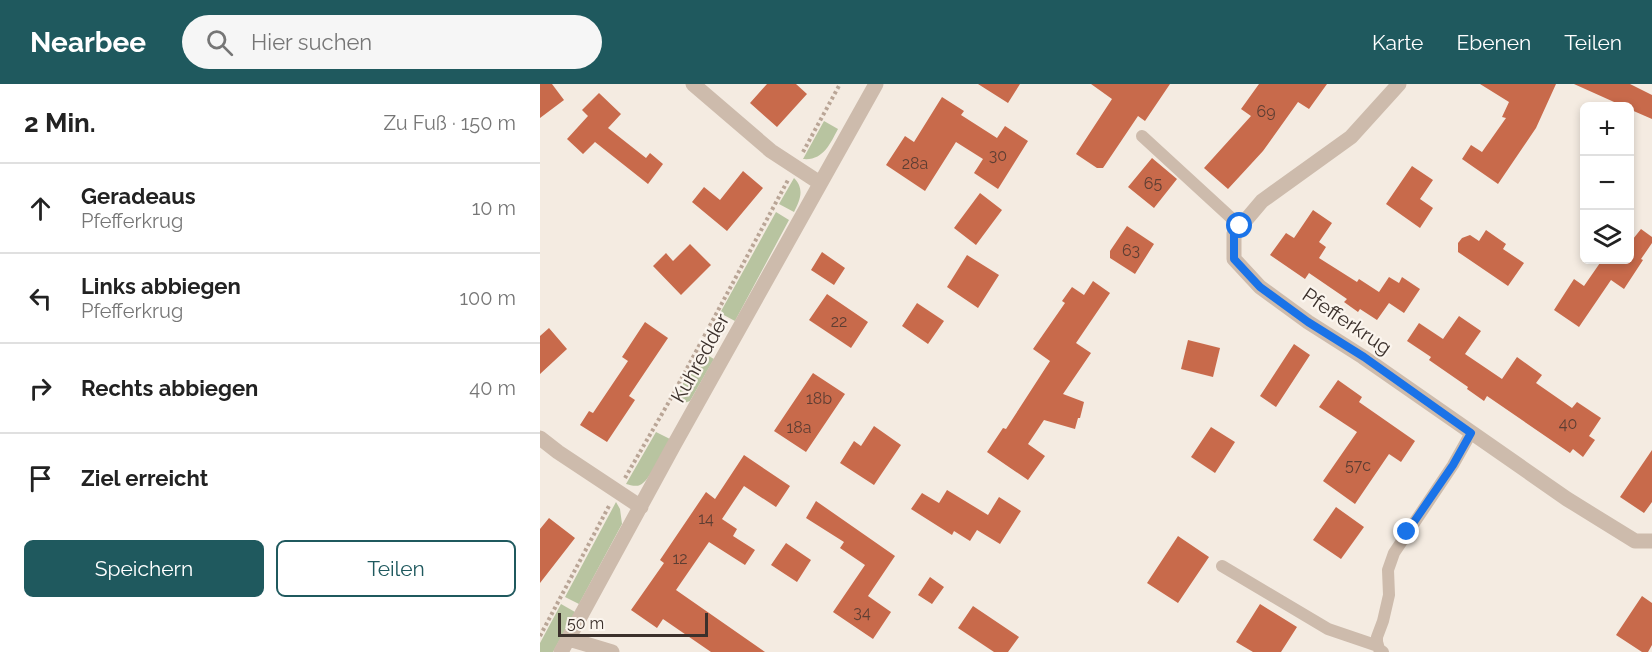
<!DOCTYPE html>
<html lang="de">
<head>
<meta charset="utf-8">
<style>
  :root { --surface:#fff; --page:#f6f6f6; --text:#222; --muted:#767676; --line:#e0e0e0; --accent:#1f595e }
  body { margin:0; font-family:Raleway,sans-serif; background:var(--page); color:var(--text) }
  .controls { position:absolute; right:18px; top:18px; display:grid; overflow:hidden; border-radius:9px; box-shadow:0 3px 9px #0003 }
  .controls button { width:54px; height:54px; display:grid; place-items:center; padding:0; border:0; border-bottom:2px solid var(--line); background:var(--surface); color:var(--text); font:30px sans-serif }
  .scale { position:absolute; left:18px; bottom:15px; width:150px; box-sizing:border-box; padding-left:6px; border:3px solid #3b302b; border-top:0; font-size:16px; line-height:21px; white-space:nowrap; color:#3b302b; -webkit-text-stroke:4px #fbf5ee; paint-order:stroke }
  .stop { position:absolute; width:18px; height:18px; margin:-14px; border:4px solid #1a73e8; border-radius:50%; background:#fff }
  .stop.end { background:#1a73e8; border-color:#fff; box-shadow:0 2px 6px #0008 }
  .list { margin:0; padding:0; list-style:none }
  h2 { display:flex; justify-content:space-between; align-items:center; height:78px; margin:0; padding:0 24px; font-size:26px }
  h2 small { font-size:20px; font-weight:400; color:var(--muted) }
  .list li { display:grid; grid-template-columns:39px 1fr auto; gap:18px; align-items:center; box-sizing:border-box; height:90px; padding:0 24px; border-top:2px solid var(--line) }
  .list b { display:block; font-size:22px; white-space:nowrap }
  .list p { margin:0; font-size:20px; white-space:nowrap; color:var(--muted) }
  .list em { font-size:20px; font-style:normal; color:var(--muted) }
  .actions { display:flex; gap:12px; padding:18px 24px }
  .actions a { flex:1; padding:14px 0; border:2px solid var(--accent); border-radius:9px; text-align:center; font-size:21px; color:var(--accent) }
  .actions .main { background:var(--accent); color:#fff }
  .icon { flex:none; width:33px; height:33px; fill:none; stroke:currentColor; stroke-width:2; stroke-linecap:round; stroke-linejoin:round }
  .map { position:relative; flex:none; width:1112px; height:568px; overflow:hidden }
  header { display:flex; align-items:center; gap:36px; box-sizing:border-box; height:84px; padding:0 30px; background:var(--accent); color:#fff }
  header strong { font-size:28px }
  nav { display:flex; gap:33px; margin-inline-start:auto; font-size:21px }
  .search { width:420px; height:54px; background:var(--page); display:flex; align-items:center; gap:15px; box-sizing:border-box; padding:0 21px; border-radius:33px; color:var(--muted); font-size:22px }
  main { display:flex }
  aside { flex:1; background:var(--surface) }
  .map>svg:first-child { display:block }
</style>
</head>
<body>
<header>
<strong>Nearbee</strong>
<div class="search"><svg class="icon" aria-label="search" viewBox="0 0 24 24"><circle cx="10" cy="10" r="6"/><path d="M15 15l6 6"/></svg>Hier suchen</div>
<nav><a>Karte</a><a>Ebenen</a><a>Teilen</a></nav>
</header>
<main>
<aside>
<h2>2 Min.<small>Zu Fuß · 150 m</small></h2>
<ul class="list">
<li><svg class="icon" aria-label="ahead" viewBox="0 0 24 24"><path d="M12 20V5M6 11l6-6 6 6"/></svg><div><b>Geradeaus</b><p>Pfefferkrug</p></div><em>10 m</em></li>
<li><svg class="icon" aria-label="left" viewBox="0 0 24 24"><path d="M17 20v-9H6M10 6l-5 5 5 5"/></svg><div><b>Links abbiegen</b><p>Pfefferkrug</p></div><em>100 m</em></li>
<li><svg class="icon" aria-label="right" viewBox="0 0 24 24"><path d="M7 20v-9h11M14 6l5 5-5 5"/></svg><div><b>Rechts abbiegen</b></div><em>40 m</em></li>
<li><svg class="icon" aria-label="arrive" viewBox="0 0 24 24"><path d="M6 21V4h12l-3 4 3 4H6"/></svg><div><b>Ziel erreicht</b></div></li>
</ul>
<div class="actions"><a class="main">Speichern</a><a>Teilen</a></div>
</aside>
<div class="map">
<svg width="1112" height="568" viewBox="0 0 1112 568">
  <rect width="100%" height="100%" fill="#f4ebe1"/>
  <path fill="#b8c4a0" d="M284 37 298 45C290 60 283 77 263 75Z
    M254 94C265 105 260 116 254 128L239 120Z
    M236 128 249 136 195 237 180 229Z
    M160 267 174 275 150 317 144 319 135 315Z
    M116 348 130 355C124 365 110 397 100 401 96 403 90 401 86 400Z
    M76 418 80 425 82 440 39 520 25 513Z
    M21 520 35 528 13 568H0V559Z"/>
  <path fill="#c86a4b" d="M0 0H12L24 16 0 34Z
    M227 0H256L267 10 237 43 210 19Z
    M438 0H480L468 19Z
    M551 0H630L605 37 598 32 563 84H557L536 70 572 15Z
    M719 0H787L769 25 758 18 723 67 688 105 664 84 711 32 701 25Z
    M940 0H1016L996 44 958 100 922 75 931 61 942 68 966 34 962 33 969 18Z
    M1034 0H1090L1112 11V35L1089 25V22H1083Z
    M59 9 81 30 68 44 106 74 110 69 123 80 108 100 55 58 43 70 27 55 48 32 42 26Z
    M402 13 424 27 421 31 457 54 465 42 488 57 458 105 434 89 443 75 416 58 385 107 346 81 365 52 374 58Z
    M612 74 637 95 614 124 588 103Z
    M872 82 893 96 880 115 893 124 880 144 846 120Z
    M203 87 223 104 187 147 152 118 164 103 180 116Z
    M440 109 462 126 436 161 414 144Z
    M773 126 792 139 779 158 786 163 779 174 817 198 819 195 839 208 849 193 859 199 862 193 880 205 864 229 849 219 837 236 820 225 818 228 804 218 807 215 769 189 765 195 730 171 746 149 754 154Z
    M587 142 614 160 595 190 570 174V167Z
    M1101 145 1112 153V159L1101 175 1103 176 1084 205 1071 196 1039 243 1014 226 1034 195 1044 202 1062 176H1089V160Z
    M946 146 966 160 963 165 984 179 968 202 918 168V159L922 154 930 151 939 157Z
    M150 160 171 181 141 211 113 182 126 169 133 177Z
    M282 168 305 184 294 201 271 186Z
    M427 171 459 191 438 224 407 203Z
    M553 197 570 209 536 259 551 269 523 310 544 318 540 334H538L535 345 504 336 488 360 505 372 488 396 447 368 463 344 466 345 510 277 493 265 525 219 522 217 532 203 544 211Z
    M287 210 328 238 311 264 269 236Z
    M377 219 404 237 388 260 362 242Z
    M919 232 941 247 925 270 962 295 977 273 1002 291 996 299 1032 324 1037 318 1061 334 1049 352 1055 356 1043 373 1033 365 1030 369 947 312 944 317 927 305 928 303 889 276 891 273 867 257 879 239 903 255Z
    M105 238 128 254 89 312 95 316 67 358 40 341 49 327 53 329 88 277 82 273Z
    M9 244 27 265 0 290V252Z
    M648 256 680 264 673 293 641 285Z
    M754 260 770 271 736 323 720 312Z
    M273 289 305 310 266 368 234 347Z
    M798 296 822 313 819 318 875 357 861 378 849 370 815 420 783 397 817 348 779 323Z
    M334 342 361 361 334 401 300 379 314 357 321 362Z
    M671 343 695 358 675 389 651 373Z
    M1112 366V418L1104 429 1080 413Z
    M204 371 250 402 236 423 204 402 182 435 197 445 193 452 215 466 205 481 169 458 136 506 225 568H171L123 535 117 544 91 526 124 479 120 476 166 408 175 415Z
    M407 406 448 431 459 413 481 427 460 460 437 446 430 457 414 447 412 451 371 425 382 409 399 419Z
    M276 417 355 472 328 512 351 528 333 555 293 528 325 481 300 464 304 458 266 434Z
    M796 423 824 443 801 475 773 456Z
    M9 434 35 454 0 499V445Z
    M638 452 669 473 638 519 607 499Z
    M246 459 271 476 257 498 231 481Z
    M390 493 404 503 392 520 378 511Z
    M1102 512 1112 519V561L1108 568H1102L1076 551Z
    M720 520 757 543 741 568H713L696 558Z
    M433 522 479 553 468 568H454L418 544Z"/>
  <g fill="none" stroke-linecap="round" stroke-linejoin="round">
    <path stroke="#b9a596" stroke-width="4" stroke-dasharray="3 3" stroke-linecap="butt" d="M263 68 300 0
      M85 394 130 316 248 96
      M0 552 69 422"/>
    <path stroke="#cdbbac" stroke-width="12" d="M602 52 700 142
      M682 482 788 545 838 562
      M843 568 839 565 837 558V553L843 537 849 511 848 486 854 469 913 381 931 349"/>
    <path stroke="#cdbbac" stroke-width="15" d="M153 0 231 67 280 99
      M859 0 811 53 722 117 694 150V175L720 203 768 238 823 273 1027 415 1095 457H1112
      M0 354 18 368 101 423
      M29 555 72 568
      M21 568 134 361 336 0"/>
  </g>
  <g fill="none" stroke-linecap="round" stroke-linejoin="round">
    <path stroke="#1a73e8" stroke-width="8" d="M700 142 694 150V175L720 203 768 238 824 273 931 349 913 381 867 448"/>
  </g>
  <g text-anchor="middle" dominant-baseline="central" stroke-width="4.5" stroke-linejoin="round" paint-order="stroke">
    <g font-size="16" fill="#5e3e33">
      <text x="726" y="27">69</text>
      <text x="458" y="71">30</text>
      <text x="375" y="79">28a</text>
      <text x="613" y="99">65</text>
      <text x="591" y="166">63</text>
      <text x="299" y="237">22</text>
      <text x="279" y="314">18b</text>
      <text x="1028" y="339">40</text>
      <text x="259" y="343">18a</text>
      <text x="818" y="381">57c</text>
      <text x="166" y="434">14</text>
      <text x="140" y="474">12</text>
      <text x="322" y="528">34</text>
    </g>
    <g font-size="20" fill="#3b302b" stroke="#fbf5ee">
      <text transform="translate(807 237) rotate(34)">Pfefferkrug</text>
      <text transform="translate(160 274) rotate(-61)">Kuhredder</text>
    </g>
  </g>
</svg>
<div class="controls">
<button>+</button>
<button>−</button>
<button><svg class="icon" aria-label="layers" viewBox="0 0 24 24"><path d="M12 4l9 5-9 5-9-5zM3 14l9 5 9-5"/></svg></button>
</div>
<div class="scale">50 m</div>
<div class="stop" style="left:700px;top:142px"></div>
<div class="stop end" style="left:867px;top:448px"></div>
</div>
</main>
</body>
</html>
